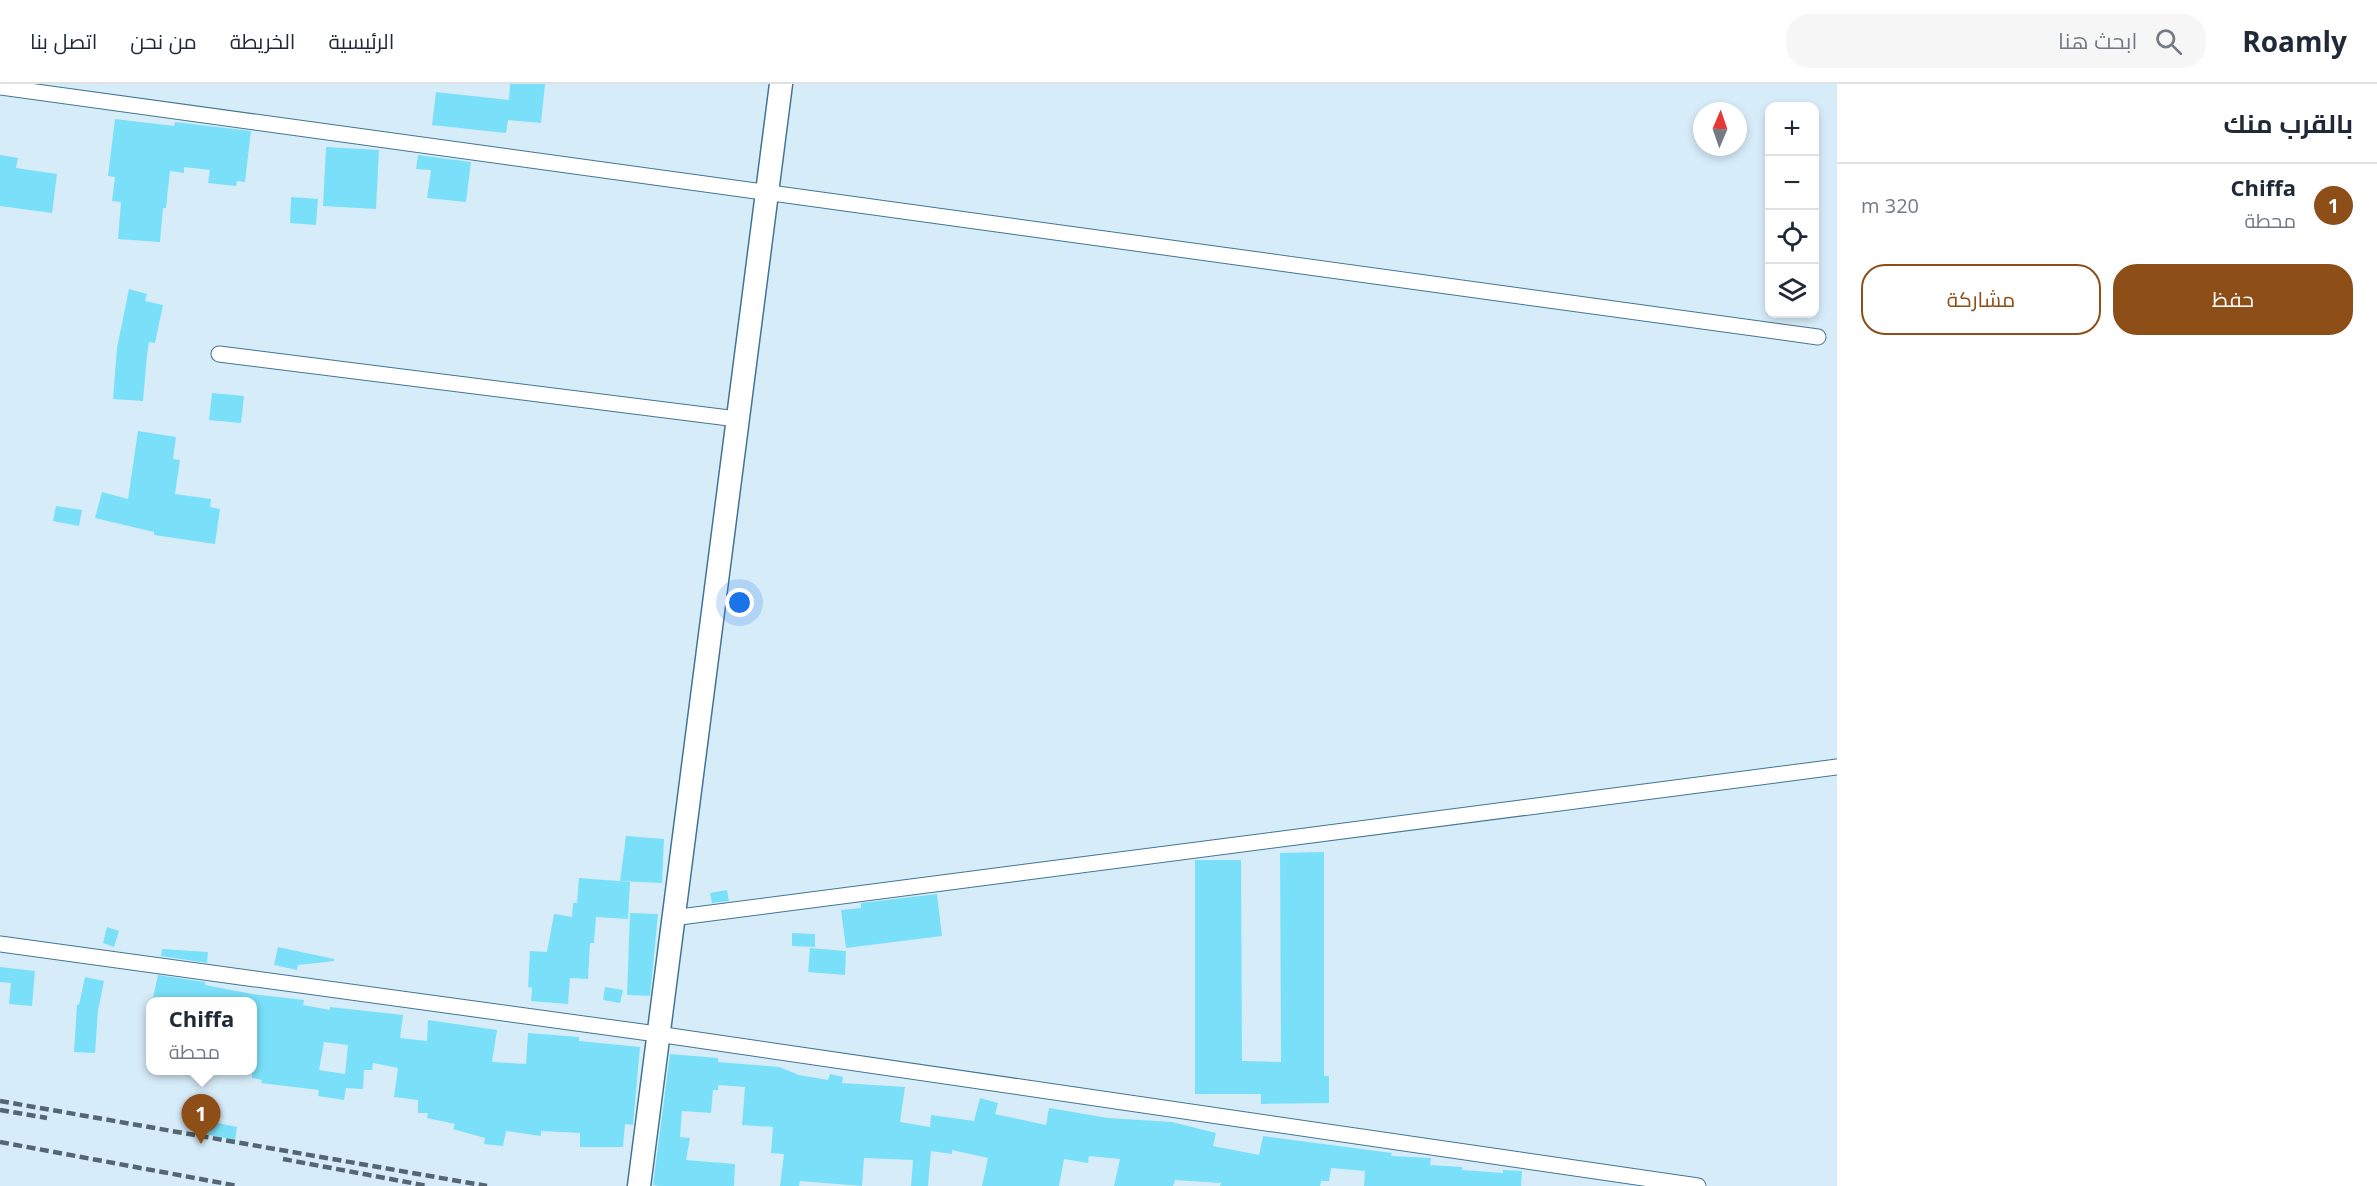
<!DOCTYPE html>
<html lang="ar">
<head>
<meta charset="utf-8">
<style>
  :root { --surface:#fff; --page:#f6f6f7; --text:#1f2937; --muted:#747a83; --line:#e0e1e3; --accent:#8e4e17 }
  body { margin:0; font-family:"Open Sans",Cairo,sans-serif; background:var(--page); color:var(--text); direction:rtl }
  .controls { position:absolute; right:18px; top:18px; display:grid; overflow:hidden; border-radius:12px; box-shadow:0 3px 9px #0003 }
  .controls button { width:54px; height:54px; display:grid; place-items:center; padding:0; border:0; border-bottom:2px solid var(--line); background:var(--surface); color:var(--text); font:30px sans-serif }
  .compass { position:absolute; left:1693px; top:18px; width:54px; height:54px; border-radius:50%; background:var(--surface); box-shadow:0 3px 9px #0003; rotate:2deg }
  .you { position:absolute; left:740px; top:519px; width:21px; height:21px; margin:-15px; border:4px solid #fff; border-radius:50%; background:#1a73e8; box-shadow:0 0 0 9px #1a73e833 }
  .badge { display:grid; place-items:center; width:39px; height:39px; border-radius:50%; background:var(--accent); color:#fff; font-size:20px; font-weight:700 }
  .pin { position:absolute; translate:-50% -50px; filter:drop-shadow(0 2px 3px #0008) }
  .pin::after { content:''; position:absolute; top:32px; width:21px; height:18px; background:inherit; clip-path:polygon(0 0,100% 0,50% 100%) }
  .popup { position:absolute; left:146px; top:913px; width:111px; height:78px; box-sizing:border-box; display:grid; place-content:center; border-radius:12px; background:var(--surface); filter:drop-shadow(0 2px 4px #0005); font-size:20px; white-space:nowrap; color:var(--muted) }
  .popup b { font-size:22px; color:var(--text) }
  .popup::after { content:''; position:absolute; left:50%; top:100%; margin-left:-12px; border:12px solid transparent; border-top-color:var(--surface) }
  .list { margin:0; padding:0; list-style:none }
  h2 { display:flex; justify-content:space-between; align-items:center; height:78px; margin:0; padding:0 24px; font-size:26px }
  h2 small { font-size:20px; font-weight:400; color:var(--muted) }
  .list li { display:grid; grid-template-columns:39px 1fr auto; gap:18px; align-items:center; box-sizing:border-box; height:84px; padding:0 24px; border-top:2px solid var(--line) }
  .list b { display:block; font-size:22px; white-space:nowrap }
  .list p { margin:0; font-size:20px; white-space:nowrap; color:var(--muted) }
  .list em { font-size:20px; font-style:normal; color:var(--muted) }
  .actions { display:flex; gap:12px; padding:18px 24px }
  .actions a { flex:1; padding:14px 0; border:2px solid var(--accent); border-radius:24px; text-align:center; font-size:21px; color:var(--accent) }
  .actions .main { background:var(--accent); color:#fff }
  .icon { flex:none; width:33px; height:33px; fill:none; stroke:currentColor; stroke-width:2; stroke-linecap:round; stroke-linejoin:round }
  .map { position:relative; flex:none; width:1837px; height:1102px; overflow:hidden; direction:ltr }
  header { display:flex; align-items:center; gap:36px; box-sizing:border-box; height:84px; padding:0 30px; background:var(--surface); border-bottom:2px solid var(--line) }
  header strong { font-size:28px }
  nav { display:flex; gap:33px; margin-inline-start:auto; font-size:21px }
  .search { width:420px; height:54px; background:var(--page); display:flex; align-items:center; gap:15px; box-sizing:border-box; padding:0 21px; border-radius:24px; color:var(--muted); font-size:22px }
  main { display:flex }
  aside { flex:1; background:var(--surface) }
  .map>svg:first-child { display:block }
</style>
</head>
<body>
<header>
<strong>Roamly</strong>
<div class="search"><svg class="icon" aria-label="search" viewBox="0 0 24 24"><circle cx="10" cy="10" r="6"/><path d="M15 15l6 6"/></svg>ابحث هنا</div>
<nav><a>الرئيسية</a><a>الخريطة</a><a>من نحن</a><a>اتصل بنا</a></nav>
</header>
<main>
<aside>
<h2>بالقرب منك<small></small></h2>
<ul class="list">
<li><span class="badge">1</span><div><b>Chiffa</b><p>محطة</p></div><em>320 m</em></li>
</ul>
<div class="actions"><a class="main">حفظ</a><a>مشاركة</a></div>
</aside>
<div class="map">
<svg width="1837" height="1102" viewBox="0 0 1837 1102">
  <rect width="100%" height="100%" fill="#d7ecf9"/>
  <path fill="#7ae0f9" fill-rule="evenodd" d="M510 0H545L541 39 508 36 506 49 432 41 436 8 509 16Z
    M115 35 174 42 175 38 251 47 245 98 237 97 236 102 208 99 210 86 184 83V89L170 87 166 124H163L160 158 118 155 121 118 112 117 115 93 108 92Z
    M326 63 379 66 376 125 323 122Z
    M0 71 18 74 16 84 57 90 52 129 0 122Z
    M418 71 471 78 466 118 427 114 431 86 416 85Z
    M291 113 318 115 316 141 290 139Z
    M129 205 147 210 145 217 163 221 155 259 149 258 147 271 143 317 113 315 117 264Z
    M212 309 244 312 241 339 209 336Z
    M138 347 176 353 173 375 180 376 175 410 211 415 210 423 220 425 215 460 154 451V448L95 434 102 408 128 415Z
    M56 422 82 426 79 442 53 437Z
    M626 752 664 755 662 799 620 797Z
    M1324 768V992H1329V1019L1261 1020V1010H1195V776H1241L1242 977 1281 978 1280 769Z
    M579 794 630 798 628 835 596 833 594 859H590L588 895 570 894 568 920 531 917 532 904 528 903 530 867 547 868 554 830 572 833 573 819H577Z
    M727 806 729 817 712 819 710 809Z
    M937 810 942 852 846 864 841 826 861 824V819Z
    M630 829 658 830 650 912 627 911Z
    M107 843 119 847 114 863 103 859Z
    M792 849 815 850V863L792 862Z
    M278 863 334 875V877L298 881 297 886 274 881Z
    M810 864 846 867 845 891 808 888Z
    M162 865 208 868 207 879 161 872Z
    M0 883 35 887 32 922 9 920 11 899 0 898Z
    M158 891 205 898V901L252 910 304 916 303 921 330 926V923L403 931 400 954 427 957 428 936 497 946 492 978 526 980 528 949 579 953V957L640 963 633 1041 625 1040 623 1063H580V1049L541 1047V1052L506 1047 503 1062 484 1060 485 1054 453 1045 455 1040 427 1034 428 1029H418V1016L394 1013 398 984 373 979 372 986H364L363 1005 346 1004 344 1016 318 1012 319 1006 261 999 262 996 252 994V918H152ZM324 958 348 961 345 990 319 986Z
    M85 893 104 897 98 927 95 969 74 968 77 920 79 921Z
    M605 903 623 906 620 919 603 916Z
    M670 970 718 974V978L779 983 799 991 828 996 830 990 843 993 842 999 905 1003 900 1038 930 1043 931 1031 974 1037 980 1014 998 1019 995 1030 1046 1041 1049 1024 1108 1034 1172 1038 1216 1049 1213 1062 1259 1071 1263 1052 1392 1069 1391 1072 1431 1074 1430 1081 1462 1083V1086L1503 1089V1086L1522 1087 1521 1102H1364L1365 1087 1331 1084 1329 1097H1321L1320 1102H1220L1221 1099 1175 1096 1173 1102H1114L1120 1075 1089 1072 1088 1079 1064 1075 1059 1102H982L988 1074 952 1066V1070L931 1067 928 1102H911L913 1076 864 1074 862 1102 800 1097 799 1102H780L784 1070 771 1069 773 1043 742 1041 745 1003 718 1001V1006H713L711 1029 682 1027 680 1053 690 1054 686 1076 735 1080 734 1102H659L653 1101Z
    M203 1036 237 1043 235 1056 200 1049Z"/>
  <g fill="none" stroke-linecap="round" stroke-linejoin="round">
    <defs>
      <path id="street" d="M0 3 1818 253
        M219 270 737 335
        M672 834 1837 683
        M0 860 657 950 1698 1102"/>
      <path id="primary" d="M639 1102 781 0"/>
    </defs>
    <use href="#street" stroke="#417593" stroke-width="17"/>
    <use href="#primary" stroke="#417593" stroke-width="25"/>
    <use href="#street" stroke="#fff" stroke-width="15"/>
    <use href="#primary" stroke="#fff" stroke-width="22"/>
    <path stroke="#546671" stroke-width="4.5" stroke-dasharray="9 4.5" stroke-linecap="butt" d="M0 1017 487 1102
      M0 1026 47 1034
      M0 1058 238 1102
      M283 1075 428 1102"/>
  </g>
</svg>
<div class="controls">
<button>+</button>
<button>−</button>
<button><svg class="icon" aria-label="locate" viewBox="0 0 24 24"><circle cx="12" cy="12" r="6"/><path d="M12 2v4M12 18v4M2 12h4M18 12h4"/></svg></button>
<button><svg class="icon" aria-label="layers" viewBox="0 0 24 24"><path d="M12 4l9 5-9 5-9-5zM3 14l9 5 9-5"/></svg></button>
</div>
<svg class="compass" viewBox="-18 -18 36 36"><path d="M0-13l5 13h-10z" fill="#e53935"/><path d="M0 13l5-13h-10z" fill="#747a83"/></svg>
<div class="you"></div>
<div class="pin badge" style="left:201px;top:1060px">1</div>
<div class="popup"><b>Chiffa</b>محطة</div>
</div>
</main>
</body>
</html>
